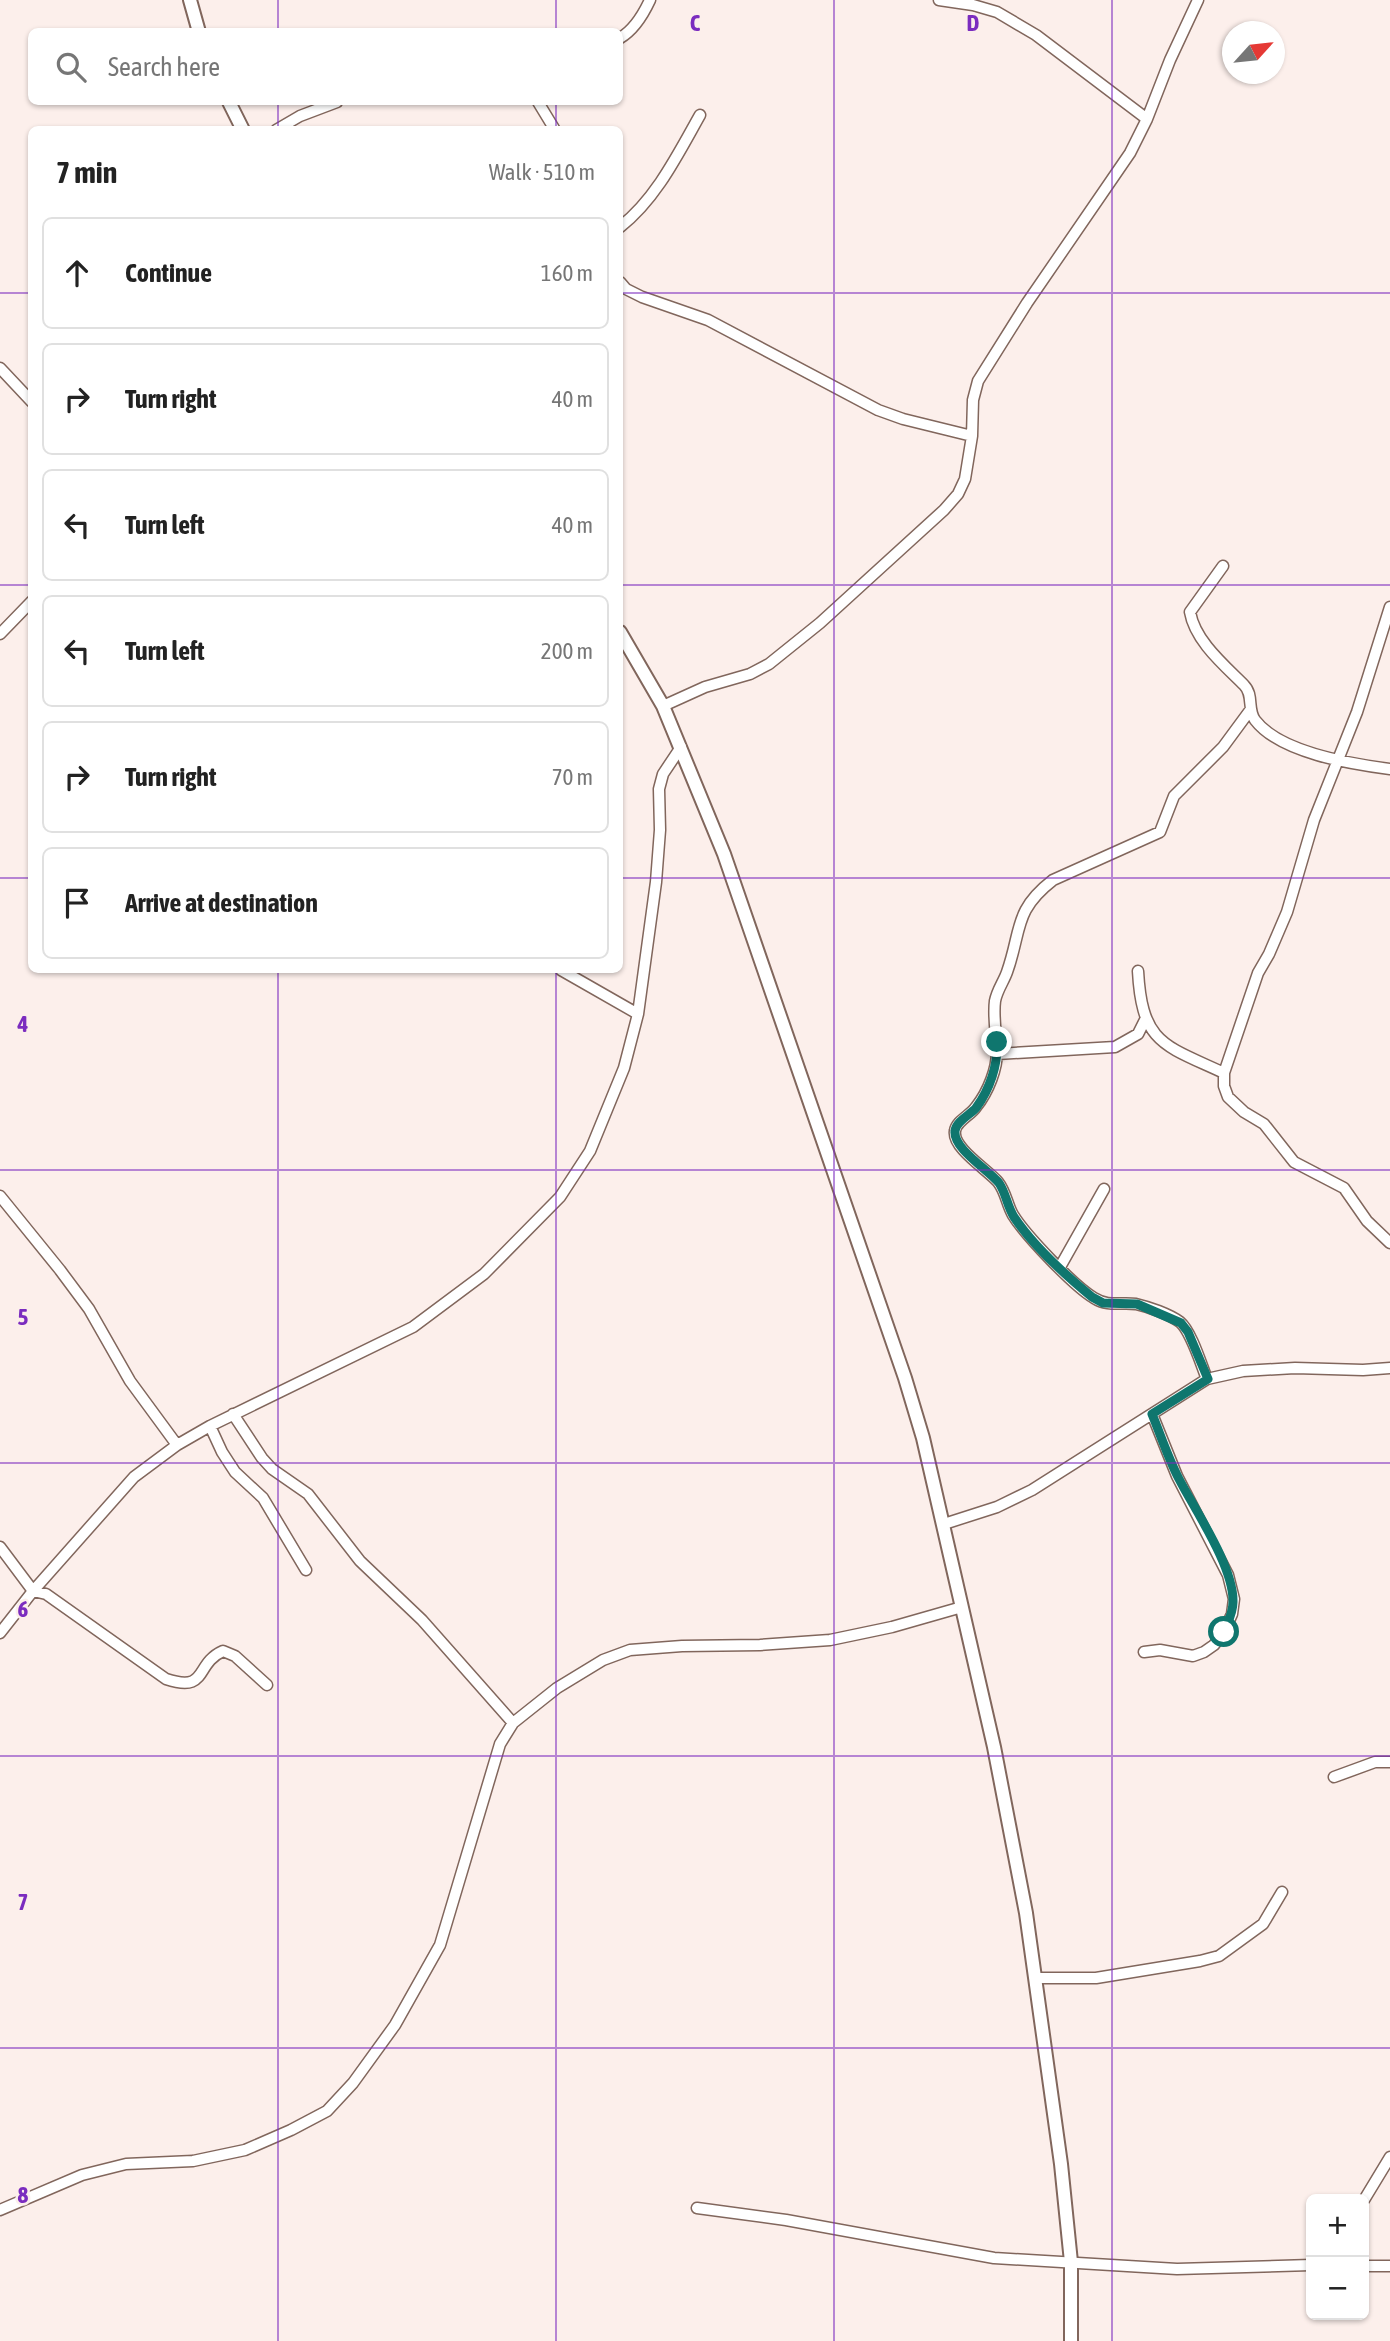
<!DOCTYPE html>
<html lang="en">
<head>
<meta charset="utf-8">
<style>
  :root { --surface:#fff; --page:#f6f6f6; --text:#222; --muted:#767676; --line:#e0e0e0 }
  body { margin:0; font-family:"Asap Condensed",sans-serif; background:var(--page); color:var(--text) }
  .controls { position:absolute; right:21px; bottom:21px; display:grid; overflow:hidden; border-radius:10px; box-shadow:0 2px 5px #0004 }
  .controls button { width:63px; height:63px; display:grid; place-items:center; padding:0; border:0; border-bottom:2px solid var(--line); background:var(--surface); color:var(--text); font:35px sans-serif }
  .compass { position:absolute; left:1222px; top:21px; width:63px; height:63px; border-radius:50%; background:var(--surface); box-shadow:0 2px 5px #0004; rotate:63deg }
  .stop { position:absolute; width:21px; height:21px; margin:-16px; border:5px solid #0f766e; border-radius:50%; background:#fff }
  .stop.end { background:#0f766e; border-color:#fff; box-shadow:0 2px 7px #0008 }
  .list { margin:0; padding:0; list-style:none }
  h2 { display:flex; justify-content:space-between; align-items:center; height:91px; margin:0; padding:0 28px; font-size:30px }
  h2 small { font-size:23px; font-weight:400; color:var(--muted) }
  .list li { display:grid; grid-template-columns:46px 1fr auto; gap:21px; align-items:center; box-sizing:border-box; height:112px; margin:0 14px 14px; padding:0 14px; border:2px solid var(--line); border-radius:10px }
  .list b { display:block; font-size:26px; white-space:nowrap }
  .list em { font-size:23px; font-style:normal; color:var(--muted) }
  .icon { flex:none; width:38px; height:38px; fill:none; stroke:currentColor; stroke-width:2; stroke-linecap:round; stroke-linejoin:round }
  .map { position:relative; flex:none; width:1390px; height:2341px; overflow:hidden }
  .search { position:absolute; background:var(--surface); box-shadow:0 2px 5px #0004; left:28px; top:28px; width:595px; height:77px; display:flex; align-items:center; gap:18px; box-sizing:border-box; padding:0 24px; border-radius:10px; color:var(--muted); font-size:26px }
  .panel { position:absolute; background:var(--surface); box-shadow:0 2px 5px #0004; left:28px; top:126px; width:595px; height:847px; border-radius:10px }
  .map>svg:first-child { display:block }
</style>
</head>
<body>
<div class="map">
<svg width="1390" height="2341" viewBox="0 0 1390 2341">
  <rect width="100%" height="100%" fill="#fcefeb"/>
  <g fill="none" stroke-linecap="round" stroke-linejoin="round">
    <defs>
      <path id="minor" d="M939 0 973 5 997 12 1036 35 1147 119
        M620 38C634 30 643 15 650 0
        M538 102 555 130
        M276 130 300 116 337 102
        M620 227C656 199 678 154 700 115
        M620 282 626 289 642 297 708 320 878 410 903 419 972 436
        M0 368 32 402
        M1223 566 1190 612C1195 641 1224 665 1244 685 1254 695 1247 709 1255 720 1280 753 1351 764 1390 769
        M1390 607 1357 712 1314 820 1287 912 1269 954 1258 973 1224 1073V1086L1228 1097 1244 1112 1264 1124 1294 1162 1344 1188 1367 1221 1390 1243
        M0 634 32 601
        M663 706 705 687 750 674 769 664 820 623 944 510 958 494 965 479 972 436 973 400 978 381 1027 303 1130 153 1147 119 1170 60 1198 0
        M561 970 638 1014
        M1138 971C1142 1044 1164 1045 1224 1073
        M997 1054 1115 1047 1138 1034 1145 1020
        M0 1196 60 1270 89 1309 130 1381 177 1445
        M1060 1267 1104 1189
        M1207 1379C1201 1364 1191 1331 1180 1322 1169 1314 1149 1307 1136 1304 1121 1302 1108 1307 1094 1298 1074 1286 1026 1236 1013 1215 1007 1205 1006 1192 998 1182 988 1170 952 1148 955 1131 956 1121 971 1115 976 1107 988 1092 998 1068 997 1048 996 1033 993 1016 995 1001 997 990 1004 981 1007 972 1022 930 1013 911 1053 880L1160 832 1174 796 1223 747 1251 709
        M233 1414 262 1458 272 1469 308 1494 360 1561 422 1620 513 1723
        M210 1426 222 1452 235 1472 263 1498 306 1570
        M944 1524 997 1507 1032 1490 1207 1379 1243 1371 1295 1368 1363 1370 1390 1368
        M0 1547 33 1591 46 1594 166 1679C209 1693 194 1664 223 1651L235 1656 267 1685
        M0 1633 33 1591 134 1477 177 1445 210 1426 413 1327 484 1274 560 1197 590 1151 624 1068 638 1014 656 882 660 830 659 789 663 774 681 747
        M1144 1652 1160 1650 1193 1656 1204 1652 1214 1645 1224 1632 1232 1614 1234 1599 1228 1575 1177 1476 1152 1414
        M1334 1777 1375 1762H1390
        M1037 1978H1096L1200 1961 1219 1956 1263 1924 1282 1892
        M1364 2200 1390 2157
        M697 2208 786 2220 994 2258 1177 2269 1311 2265
        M0 2210 82 2175 126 2164 193 2161 245 2150 291 2130 327 2111 353 2083 395 2025 440 1945 500 1744 513 1723 557 1688 603 1660 630 1650 682 1646 760 1645 830 1640 892 1627 962 1607
        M1364 2266H1390"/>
      <path id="major" d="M190 0 199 32
        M229 102 243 130
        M620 632 663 706 724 854 905 1378 923 1438 994 1747 1026 1913 1061 2164 1071 2262V2341"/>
    </defs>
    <use href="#minor" stroke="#81665c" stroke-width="13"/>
    <use href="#major" stroke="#81665c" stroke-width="16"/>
    <use href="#minor" stroke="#fff" stroke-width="10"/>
    <use href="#major" stroke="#fff" stroke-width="12"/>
  </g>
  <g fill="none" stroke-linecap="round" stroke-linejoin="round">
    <path stroke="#0f766e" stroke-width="9" d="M997 1042C998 1065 990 1089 976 1108 970 1115 956 1121 955 1131 953 1149 989 1170 999 1183 1006 1193 1007 1206 1014 1217 1034 1247 1064 1274 1092 1297L1103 1303 1137 1304 1181 1323 1188 1332 1208 1379 1152 1414C1161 1436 1168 1458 1179 1479 1195 1510 1234 1567 1233 1602 1233 1613 1228 1622 1224 1632"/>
  </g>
  <path fill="none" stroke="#7b2cbf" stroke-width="2" stroke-opacity="0.55" d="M278 0V32M556 0V32M834 0V2341M1112 0V2341M278 102V130M556 102V130M0 293H32M620 293H1390M0 585H32M620 585H1390M0 878H32M620 878H1390M278 970V2341M556 970V2341M0 1170H1390M0 1463H1390M0 1756H1390M0 2048H1390"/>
  <g font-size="23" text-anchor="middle" font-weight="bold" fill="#7b2cbf" stroke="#fcefeb" stroke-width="5" stroke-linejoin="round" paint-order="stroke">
    <text x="695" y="31">C</text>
    <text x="973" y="31">D</text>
    <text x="23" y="1032">4</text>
    <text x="23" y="1325">5</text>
    <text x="23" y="1617">6</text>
    <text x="23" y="1910">7</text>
    <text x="23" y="2203">8</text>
  </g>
</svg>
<div class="controls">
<button>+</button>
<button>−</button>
</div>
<svg class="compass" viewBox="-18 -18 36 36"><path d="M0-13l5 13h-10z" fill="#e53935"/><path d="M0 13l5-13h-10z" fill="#767676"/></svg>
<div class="stop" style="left:1224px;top:1632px"></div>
<div class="stop end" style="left:997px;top:1042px"></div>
<div class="search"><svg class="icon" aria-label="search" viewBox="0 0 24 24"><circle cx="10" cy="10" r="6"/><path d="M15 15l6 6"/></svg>Search here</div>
<section class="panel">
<h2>7 min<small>Walk · 510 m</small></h2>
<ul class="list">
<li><svg class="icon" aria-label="ahead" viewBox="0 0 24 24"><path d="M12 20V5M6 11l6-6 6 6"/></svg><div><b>Continue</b></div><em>160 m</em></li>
<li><svg class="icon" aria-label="right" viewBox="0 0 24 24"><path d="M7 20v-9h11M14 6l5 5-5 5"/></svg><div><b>Turn right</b></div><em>40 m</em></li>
<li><svg class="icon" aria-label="left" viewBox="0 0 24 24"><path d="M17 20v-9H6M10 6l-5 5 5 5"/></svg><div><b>Turn left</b></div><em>40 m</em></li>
<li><svg class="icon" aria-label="left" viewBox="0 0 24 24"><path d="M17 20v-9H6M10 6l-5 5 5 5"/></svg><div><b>Turn left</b></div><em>200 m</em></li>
<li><svg class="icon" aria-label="right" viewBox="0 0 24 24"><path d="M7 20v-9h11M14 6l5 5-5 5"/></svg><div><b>Turn right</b></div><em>70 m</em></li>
<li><svg class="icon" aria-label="arrive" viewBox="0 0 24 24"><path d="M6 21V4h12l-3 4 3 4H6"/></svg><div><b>Arrive at destination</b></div></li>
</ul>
</section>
</div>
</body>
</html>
